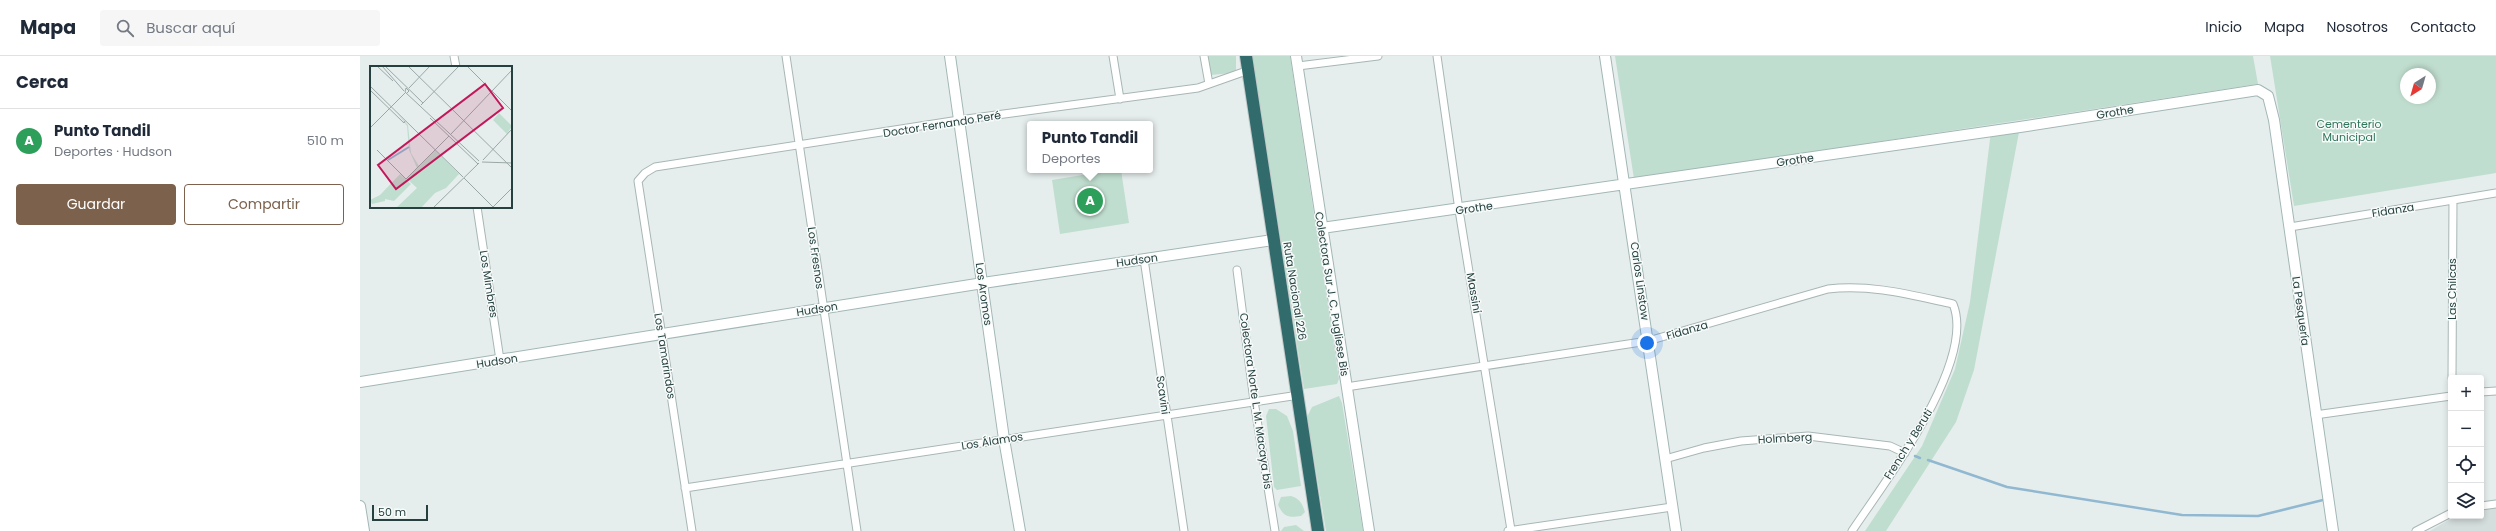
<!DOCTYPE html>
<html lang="es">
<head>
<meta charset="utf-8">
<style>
  :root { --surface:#fff; --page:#f6f6f7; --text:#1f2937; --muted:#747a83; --line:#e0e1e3; --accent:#7c614c }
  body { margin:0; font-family:Poppins,sans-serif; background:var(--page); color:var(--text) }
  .controls { position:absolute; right:12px; bottom:12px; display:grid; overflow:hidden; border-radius:4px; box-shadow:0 2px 6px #0003 }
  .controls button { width:36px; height:36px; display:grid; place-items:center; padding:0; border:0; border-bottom:1px solid var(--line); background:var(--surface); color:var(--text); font:20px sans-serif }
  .compass { position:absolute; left:2040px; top:12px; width:36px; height:36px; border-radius:50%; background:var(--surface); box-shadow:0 2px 6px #0003; rotate:217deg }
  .scale { position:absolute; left:12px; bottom:10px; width:56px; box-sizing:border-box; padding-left:4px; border:2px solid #25403f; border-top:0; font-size:11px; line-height:14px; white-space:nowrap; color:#25403f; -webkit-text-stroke:3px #f7fbfa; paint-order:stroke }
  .you { position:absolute; left:1287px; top:287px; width:14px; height:14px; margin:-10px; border:3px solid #fff; border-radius:50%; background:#1a73e8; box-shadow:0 0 0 6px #1a73e833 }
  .badge { display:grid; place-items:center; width:26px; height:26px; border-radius:50%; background:var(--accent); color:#fff; font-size:13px; font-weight:700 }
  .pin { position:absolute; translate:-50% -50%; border:2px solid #fff; box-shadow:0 1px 4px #0006 }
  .popup { position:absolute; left:667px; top:65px; width:126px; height:52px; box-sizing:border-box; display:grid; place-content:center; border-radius:4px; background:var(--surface); filter:drop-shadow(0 1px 3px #0005); font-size:13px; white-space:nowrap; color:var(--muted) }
  .popup b { font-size:15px; color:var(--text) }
  .popup::after { content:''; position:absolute; left:50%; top:100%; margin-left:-8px; border:8px solid transparent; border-top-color:var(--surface) }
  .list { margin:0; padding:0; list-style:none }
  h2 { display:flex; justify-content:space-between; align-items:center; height:52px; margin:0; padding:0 16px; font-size:17px }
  h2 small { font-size:13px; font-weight:400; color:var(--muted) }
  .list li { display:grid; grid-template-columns:26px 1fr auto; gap:12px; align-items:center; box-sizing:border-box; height:64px; padding:0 16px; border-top:1px solid var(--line) }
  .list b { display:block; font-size:15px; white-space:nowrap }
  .list p { margin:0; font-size:13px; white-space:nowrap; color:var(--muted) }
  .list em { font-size:13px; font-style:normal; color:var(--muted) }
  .actions { display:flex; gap:8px; padding:12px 16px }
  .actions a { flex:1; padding:9px 0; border:1px solid var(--accent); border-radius:4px; text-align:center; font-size:14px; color:var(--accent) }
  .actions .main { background:var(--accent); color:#fff }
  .icon { flex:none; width:22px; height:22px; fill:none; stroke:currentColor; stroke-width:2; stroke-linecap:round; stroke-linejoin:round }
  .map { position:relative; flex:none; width:2136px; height:475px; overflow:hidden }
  header { display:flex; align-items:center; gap:24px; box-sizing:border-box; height:56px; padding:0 20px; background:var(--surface); border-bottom:1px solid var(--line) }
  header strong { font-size:19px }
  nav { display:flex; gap:22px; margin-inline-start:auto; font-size:14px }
  .search { width:280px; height:36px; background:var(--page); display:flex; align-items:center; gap:10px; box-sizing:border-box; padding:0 14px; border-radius:4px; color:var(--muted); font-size:15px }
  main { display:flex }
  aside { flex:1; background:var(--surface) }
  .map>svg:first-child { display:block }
</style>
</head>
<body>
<header>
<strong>Mapa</strong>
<div class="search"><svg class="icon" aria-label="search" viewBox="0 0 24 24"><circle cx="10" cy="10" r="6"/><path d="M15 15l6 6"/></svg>Buscar aquí</div>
<nav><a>Inicio</a><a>Mapa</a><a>Nosotros</a><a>Contacto</a></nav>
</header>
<main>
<aside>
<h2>Cerca<small></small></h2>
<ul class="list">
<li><span class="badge" style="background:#2e9e5b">A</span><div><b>Punto Tandil</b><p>Deportes · Hudson</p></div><em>510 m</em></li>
</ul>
<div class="actions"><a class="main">Guardar</a><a>Compartir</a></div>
</aside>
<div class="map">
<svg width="2136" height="475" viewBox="0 0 2136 475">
  <rect width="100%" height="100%" fill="#e6eeed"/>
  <path fill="#d4dedc" d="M2136 446V475H2070L2095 460H2121V449Z"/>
  <path fill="#c0decf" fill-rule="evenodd" d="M846 0H876V14L872 17 851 19Z
    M892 0H930L979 323 977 328 944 333Z
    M1255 0H1893L1898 28 1274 123Z
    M1910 0H2136V117L1934 150ZM2046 18H2070V42H2046Z
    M1660 71 1614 314 1596 366 1526 475H1505L1562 390 1595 313 1610 246 1631 75Z
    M753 114H761L769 167 700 178 692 124Z
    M979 340 982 347 1003 475H966L947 361 952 351Z
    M909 353H916L927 360 933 375 941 430 917 434 914 431 906 360Z
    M931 440C940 443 942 447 945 456L941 460C928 462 924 461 918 449L921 441Z
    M936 469 944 475H921L924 471Z"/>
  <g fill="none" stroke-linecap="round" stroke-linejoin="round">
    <path stroke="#91b8d1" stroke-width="2.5" d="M1555 400 1560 402
      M1568 404 1647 431 1822 459 1898 460 1963 444"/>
    <defs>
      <path id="street" d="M94 0 96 11
        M426 0 497 475
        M753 0 760 43
        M844 0 849 28
        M1077 0 1099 154 1151 474
        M938 10 1018 0
        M117 151 140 304
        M1930 171 2136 137
        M784 203 824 475
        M877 214 894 345 915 475
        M2092 322 2093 144
        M986 331 1288 285 1468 233C1511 228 1551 239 1593 248 1617 306 1524 427 1492 475
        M2121 336 2136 335
        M1955 359 2091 340
        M1305 403 1344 392 1381 385 1448 380 1530 390 1545 397
        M325 432 939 339
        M2121 450 2136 448
        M332 475 278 125 285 117 295 111 599 64 838 32 889 14
        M1148 475 1312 451
        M2056 475 2091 457"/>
      <path id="secondary" d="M590 0 644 383 660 475
        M936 0 1009 475
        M1245 0 1316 475
        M962 172 1660 71 1898 34 1908 40 1914 64 1973 475
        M0 326 623 227 913 184
        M0 450 4 475"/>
      <path id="highway" d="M886 0 958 475"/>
    </defs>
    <use href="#street" stroke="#a8b6b5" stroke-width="9"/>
    <use href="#secondary" stroke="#a2b7b5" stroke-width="12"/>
    <use href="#highway" stroke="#c2cac9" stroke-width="14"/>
    <use href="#street" stroke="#fff" stroke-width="7"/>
    <use href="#secondary" stroke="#fff" stroke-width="10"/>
    <use href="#highway" stroke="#326b6c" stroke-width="12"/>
  </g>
  <g text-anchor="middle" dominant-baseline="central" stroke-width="3" stroke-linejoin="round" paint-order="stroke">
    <g font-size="11" fill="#25403f" stroke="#f7fbfa">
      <text transform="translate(1755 56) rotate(-9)">Grothe</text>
      <text transform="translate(582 68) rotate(-9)">Doctor Fernando Peré</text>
      <text transform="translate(1435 104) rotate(-8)">Grothe</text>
      <text transform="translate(1114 152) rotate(-8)">Grothe</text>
      <text transform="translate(2033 154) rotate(-9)">Fidanza</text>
      <text transform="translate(456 202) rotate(82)">Los Fresnos</text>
      <text transform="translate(777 204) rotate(-8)">Hudson</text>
      <text transform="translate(1280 225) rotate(82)">Carlos Linstow</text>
      <text transform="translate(129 228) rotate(81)">Los Mimbres</text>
      <text transform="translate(2092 233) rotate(-90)">Las Chilcas</text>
      <text transform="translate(935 235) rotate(81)">Ruta Nacional 226</text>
      <text transform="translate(1114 237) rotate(80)">Massini</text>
      <text transform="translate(624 238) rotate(82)">Los Aromos</text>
      <text transform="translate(972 238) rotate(81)">Colectora Sur J. C. Pugliese Bis</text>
      <text transform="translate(457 253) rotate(-9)">Hudson</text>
      <text transform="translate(1941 255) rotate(82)">La Pesquería</text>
      <text transform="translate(1327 274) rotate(-16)">Fidanza</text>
      <text transform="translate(305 300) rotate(81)">Los Tamarindos</text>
      <text transform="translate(137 305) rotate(-9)">Hudson</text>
      <text transform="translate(803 339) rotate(82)">Scavini</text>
      <text transform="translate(896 345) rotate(82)">Colectora Norte L. M. Macaya bis</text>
      <text transform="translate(1425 382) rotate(-3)">Holmberg</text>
      <text transform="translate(632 385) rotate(-9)">Los Álamos</text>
      <text transform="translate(1548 388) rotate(-58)">French y Beruti</text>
    </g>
    <g font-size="11" fill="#30765b" stroke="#f7fbfa">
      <text x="1989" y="68">Cementerio<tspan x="1989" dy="13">Municipal</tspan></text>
    </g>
  </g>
  <g transform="translate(10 10)">
    <rect width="142" height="142" fill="#e6eeed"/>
    <path d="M129 47 142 60 137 68 123 54ZM28 48 38 59 41 87 49 100 65 84 89 108 76 122 65 127 51 142H26L47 122 37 113 47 102 39 84 37 60ZM30 108 41 118 24 135 15 133V135L2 138 0 134 10 129Z" fill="#c0decf"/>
    <path fill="none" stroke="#91b8d1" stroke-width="2" d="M18 94 39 81"/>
    <path fill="none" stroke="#99a8a7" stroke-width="1" d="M7 0 23 15M12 0 34 25M15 0 53 37M38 0 142 102M97 0 142 45M0 20 93 111M39 22 60 0M0 24 34 57 35 55M37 27 39 25 36 22 35 26 109 95M51 39 89 0M60 52 108 98M0 62 35 27M81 68 142 4M7 84 36 113 79 70M113 94 142 63M112 96 142 97M94 112 124 142M123 141 142 122M63 142 109 97"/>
    <path fill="#c2185b" fill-opacity="0.15" stroke="#c2185b" stroke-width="2" d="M115 18 133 42 26 123 8 99Z"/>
    <rect width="142" height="142" fill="none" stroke="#25403f" stroke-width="2"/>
  </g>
</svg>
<div class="controls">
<button>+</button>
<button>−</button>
<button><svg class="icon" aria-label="locate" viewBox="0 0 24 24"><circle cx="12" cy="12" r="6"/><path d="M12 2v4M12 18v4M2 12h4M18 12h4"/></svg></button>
<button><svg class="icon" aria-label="layers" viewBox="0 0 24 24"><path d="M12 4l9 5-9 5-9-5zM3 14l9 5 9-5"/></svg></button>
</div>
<svg class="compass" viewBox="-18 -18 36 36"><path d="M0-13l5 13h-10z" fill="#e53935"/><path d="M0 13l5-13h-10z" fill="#747a83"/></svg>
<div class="scale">50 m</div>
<div class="you"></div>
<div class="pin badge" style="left:730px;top:145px;background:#2e9e5b">A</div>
<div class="popup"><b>Punto Tandil</b>Deportes</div>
</div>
</main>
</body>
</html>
